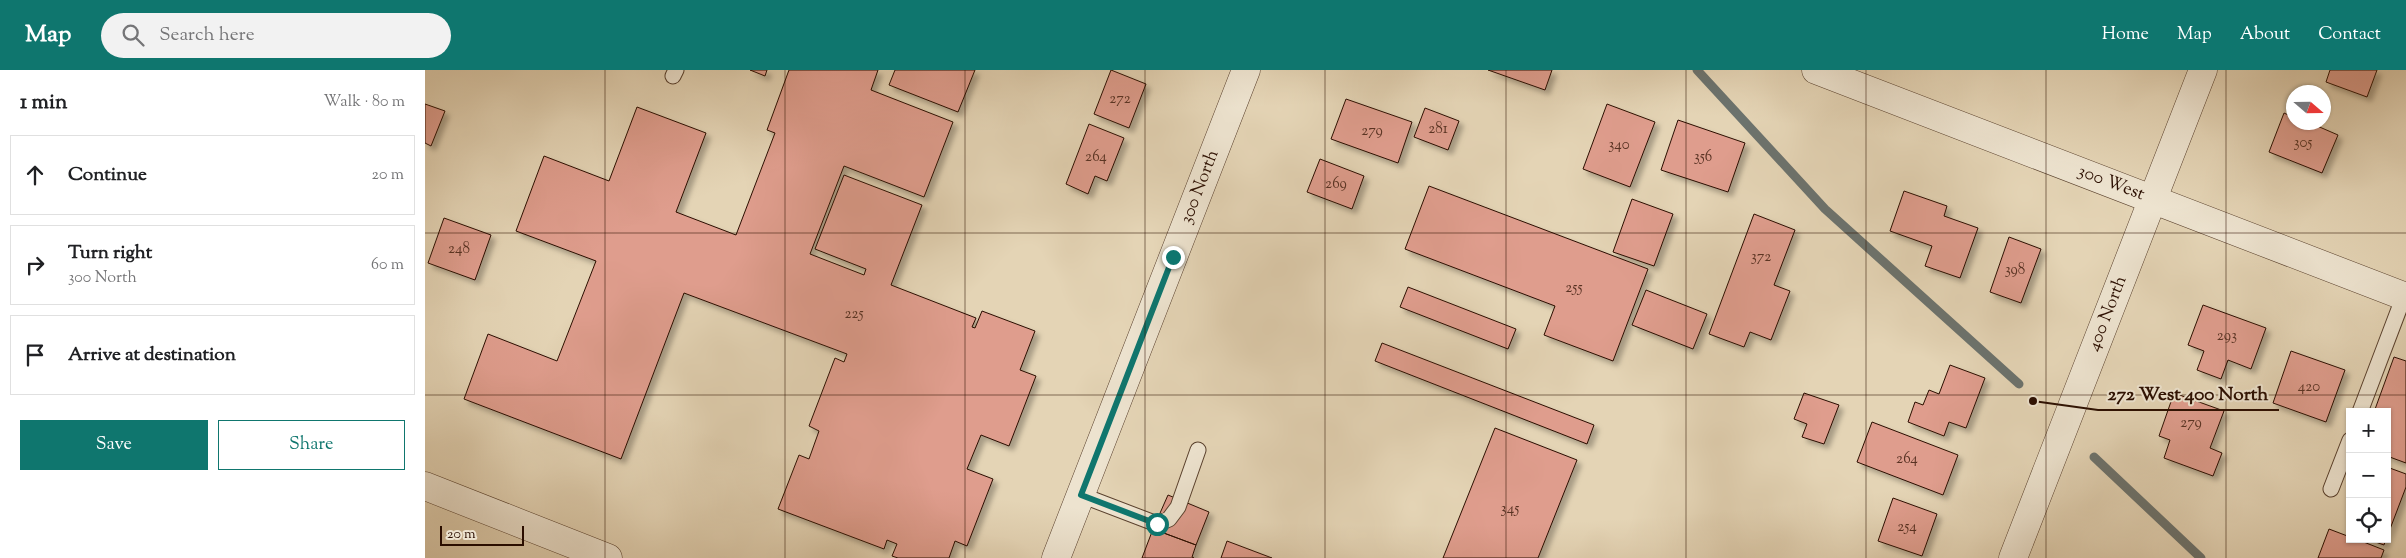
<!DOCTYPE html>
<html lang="en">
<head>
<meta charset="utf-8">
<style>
  :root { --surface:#fff; --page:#f2f2f2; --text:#202124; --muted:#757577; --line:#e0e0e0; --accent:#0f766e }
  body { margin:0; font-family:"Sorts Mill Goudy",serif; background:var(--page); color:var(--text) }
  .controls { position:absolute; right:15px; bottom:15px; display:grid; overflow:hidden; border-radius:0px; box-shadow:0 1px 4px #0004 }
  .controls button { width:45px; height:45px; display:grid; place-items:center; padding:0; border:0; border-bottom:1px solid var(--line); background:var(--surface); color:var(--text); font:25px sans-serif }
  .compass { position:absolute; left:1861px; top:15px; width:45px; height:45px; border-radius:50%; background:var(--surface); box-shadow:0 1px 4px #0004; rotate:110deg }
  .scale { position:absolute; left:15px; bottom:12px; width:84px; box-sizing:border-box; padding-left:5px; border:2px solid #2b0e00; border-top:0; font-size:14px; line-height:18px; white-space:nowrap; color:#2b0e00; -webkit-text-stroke:4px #ede3cf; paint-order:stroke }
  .stop { position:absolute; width:15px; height:15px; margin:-11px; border:4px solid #0f766e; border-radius:50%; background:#fff }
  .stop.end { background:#0f766e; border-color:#fff; box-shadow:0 1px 5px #0008 }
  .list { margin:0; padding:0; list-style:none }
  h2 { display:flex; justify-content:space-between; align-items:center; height:65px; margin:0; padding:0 20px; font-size:21px }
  h2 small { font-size:16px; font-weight:400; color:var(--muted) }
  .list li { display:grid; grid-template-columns:32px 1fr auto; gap:15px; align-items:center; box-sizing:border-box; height:80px; margin:0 10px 10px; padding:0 10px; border:1px solid var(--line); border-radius:0px }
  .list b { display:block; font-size:19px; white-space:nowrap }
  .list p { margin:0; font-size:16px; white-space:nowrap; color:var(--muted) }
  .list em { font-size:16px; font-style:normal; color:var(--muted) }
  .actions { display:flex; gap:10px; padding:15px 20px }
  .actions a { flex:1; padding:11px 0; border:1px solid var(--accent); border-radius:0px; text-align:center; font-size:18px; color:var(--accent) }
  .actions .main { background:var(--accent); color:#fff }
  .icon { flex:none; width:28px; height:28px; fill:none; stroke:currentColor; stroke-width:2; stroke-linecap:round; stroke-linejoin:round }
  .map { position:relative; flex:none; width:1981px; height:488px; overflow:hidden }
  header { display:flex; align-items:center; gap:30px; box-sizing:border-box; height:70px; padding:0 25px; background:var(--accent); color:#fff }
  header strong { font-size:24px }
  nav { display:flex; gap:28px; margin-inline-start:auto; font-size:18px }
  .search { width:350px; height:45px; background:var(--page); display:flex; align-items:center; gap:12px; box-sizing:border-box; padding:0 18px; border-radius:28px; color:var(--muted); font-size:19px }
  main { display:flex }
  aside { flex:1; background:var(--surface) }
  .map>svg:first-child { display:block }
</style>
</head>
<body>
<header>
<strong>Map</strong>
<div class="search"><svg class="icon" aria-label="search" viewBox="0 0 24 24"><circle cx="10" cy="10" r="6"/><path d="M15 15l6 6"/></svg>Search here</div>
<nav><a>Home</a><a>Map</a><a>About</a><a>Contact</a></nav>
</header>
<main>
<aside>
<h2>1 min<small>Walk · 80 m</small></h2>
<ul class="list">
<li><svg class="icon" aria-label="ahead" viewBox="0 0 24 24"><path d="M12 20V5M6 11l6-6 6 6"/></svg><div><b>Continue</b></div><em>20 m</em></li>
<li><svg class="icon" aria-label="right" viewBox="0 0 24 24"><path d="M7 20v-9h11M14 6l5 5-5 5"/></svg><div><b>Turn right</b><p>300 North</p></div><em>60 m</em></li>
<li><svg class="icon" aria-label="arrive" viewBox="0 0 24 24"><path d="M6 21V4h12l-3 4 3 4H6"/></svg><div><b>Arrive at destination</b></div></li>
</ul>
<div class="actions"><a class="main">Save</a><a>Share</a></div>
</aside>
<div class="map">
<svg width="1981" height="488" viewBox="0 0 1981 488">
  <defs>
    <filter id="shadow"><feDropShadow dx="4.5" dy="4.5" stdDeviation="2.5" flood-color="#0004"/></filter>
  </defs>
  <rect width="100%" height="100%" fill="#e4d4b5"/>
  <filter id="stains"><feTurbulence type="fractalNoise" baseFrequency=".004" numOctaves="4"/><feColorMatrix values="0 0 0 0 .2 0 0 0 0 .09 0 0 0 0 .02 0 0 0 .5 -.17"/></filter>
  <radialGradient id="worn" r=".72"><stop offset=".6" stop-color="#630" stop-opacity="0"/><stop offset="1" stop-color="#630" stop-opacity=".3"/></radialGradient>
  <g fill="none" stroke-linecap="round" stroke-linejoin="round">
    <path stroke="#6c736e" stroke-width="9" d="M1272 0 1400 139 1594 314
      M1669 387 1776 488"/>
  </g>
  <path fill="#df9d8d" stroke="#2b0e00" filter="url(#shadow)" d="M325 0H342L340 6Z
    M364 0H453L446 20 528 52 499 127 419 96 385 184 439 205 441 199 390 179 419 105 497 135 466 215 551 248 547 257 550 258 557 241 610 261 595 300 611 306 584 376 556 365 542 399 568 409 542 476 530 471 524 488H473L467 486 472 474 462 470 459 479 353 439 374 385 384 389 394 361 384 356 410 288 419 292 422 284 259 223 196 389 39 329 63 264 132 291 171 191 91 161 119 86 184 111 212 37 281 63 251 142 311 165 350 63 342 60Z
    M470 0H550L533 42 464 15Z
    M686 0 721 14 704 58 669 44Z
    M1063 0H1127L1120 20Z
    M1905 0H1952L1942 27 1901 12Z
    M921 29 987 52 973 93 906 69Z
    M0 34 20 41 6 76 0 73Z
    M1182 34 1230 52 1205 117 1158 99Z
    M1000 38 1034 51 1023 80 989 67Z
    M1859 43 1868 47V52H1883L1913 65 1897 103 1844 82Z
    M1253 50 1320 73 1303 122 1236 100Z
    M664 54 699 68 682 111 670 106 663 124 641 114Z
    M895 89 939 106 927 139 882 122Z
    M1004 116 1223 199 1188 291 1119 265 1130 236 980 179Z
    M1479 121 1522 136 1519 146 1553 158 1535 208 1500 196 1507 176 1465 161Z
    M1207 129 1248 144 1229 196 1188 182Z
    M1329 144 1370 160 1349 215 1365 221 1346 270 1325 262 1319 277 1284 264Z
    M19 148 66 165 50 210 3 193Z
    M1584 167 1616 179 1596 233 1565 222Z
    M983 217 1091 259 1083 279 975 237Z
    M1221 220 1282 244 1268 279 1207 255Z
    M1778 235 1841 258 1826 299 1803 290 1796 309 1772 300 1779 281 1763 275Z
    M957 273 1169 355 1162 374 950 291Z
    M1866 281 1920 300 1901 352 1848 333Z
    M1969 287 1981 291V393L1962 386V342H1949Z
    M1525 295 1560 308 1541 358 1524 352 1519 366 1483 352 1490 332 1498 335 1504 320 1514 324Z
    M1379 323 1414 335 1399 374 1377 367 1382 354 1369 349Z
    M1749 323 1799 341 1785 378 1797 383 1788 406 1739 388 1745 370 1734 366Z
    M1447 352 1533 385 1518 425 1432 392Z
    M1070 358 1152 390 1113 488H1018Z
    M1962 397 1981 404V417L1962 467Z
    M743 425 784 442 771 475 728 459Z
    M1468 428 1512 444 1497 486 1453 471Z
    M728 459 771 475 767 487 769 488H717Z
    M1904 459 1925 467V469H1931L1959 480 1956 488H1893Z
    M1942 469H1961L1959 475Z
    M802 471 847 488H796Z"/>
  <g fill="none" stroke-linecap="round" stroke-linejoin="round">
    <defs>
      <path id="lane" d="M248 6 251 0
        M1935 342 1979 226
        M1906 419 1925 370
        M656 425 732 454 744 449 753 437 773 380"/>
      <g id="street">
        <path id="s1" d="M1391 0 1981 227"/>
        <path d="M0 416 183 488"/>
        <path id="s2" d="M631 488 821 0"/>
        <path id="s3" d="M1588 488 1778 0"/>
      </g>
    </defs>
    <use href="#lane" stroke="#59402d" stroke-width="17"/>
    <use href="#street" stroke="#59402d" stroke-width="29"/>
    <use href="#lane" stroke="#ede3cf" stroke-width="15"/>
    <use href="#street" stroke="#ede3cf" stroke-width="28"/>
  </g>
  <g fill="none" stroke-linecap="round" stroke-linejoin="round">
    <path stroke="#0f766e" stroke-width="6" d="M732 454 656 425 748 187"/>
  </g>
  <path fill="none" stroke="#2b0e00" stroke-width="1" stroke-opacity="0.55" d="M180 0V488M360 0V488M540 0V488M720 0V488M900 0V488M1081 0V488M1261 0V488M1441 0V488M1621 0V488M1801 0V488M0 163H1981M0 325H1981"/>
  <g text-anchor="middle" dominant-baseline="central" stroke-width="4" stroke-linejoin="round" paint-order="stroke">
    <g font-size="15" fill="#583223">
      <text x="695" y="29">272</text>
      <text x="1013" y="59">281</text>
      <text x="947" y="61">279</text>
      <text x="1878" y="73">305</text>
      <text x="1194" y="75">340</text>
      <text x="671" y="87">264</text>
      <text x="1278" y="87">356</text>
      <text x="911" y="114">269</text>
      <text x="34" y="179">248</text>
      <text x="1336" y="187">372</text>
      <text x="1590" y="200">398</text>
      <text x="1149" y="218">255</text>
      <text x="429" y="244">225</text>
      <text x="1802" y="266">293</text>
      <text x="1884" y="317">420</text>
      <text x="1766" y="353">279</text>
      <text x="1482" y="389">264</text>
      <text x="1085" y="439">345</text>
      <text x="1482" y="457">254</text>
    </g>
    <g font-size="18" fill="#2b0e00" stroke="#ede3cf">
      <text stroke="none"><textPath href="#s1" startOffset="316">300 West</textPath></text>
      <text stroke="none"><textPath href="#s2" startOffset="398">300 North</textPath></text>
      <text stroke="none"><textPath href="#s3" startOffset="262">400 North</textPath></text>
    </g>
  </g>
  <path fill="none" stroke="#2b0e00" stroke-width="2" d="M1608 331L1673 340H1854"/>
  <circle fill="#2b0e00" stroke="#ede3cf" stroke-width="2" cx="1608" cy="331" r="5"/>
  <g font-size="19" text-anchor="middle" font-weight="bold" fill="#2b0e00" stroke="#ede3cf" stroke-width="4" stroke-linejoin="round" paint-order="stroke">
    <text x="1763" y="330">272 West 400 North</text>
  </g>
  <rect width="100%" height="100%" filter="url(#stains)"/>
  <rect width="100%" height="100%" fill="url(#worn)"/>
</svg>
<div class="controls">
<button>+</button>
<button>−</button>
<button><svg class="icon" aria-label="locate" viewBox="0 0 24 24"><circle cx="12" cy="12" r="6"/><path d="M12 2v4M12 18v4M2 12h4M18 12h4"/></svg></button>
</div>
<svg class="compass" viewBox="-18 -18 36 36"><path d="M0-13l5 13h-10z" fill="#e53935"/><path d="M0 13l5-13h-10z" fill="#757577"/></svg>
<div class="scale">20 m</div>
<div class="stop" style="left:732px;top:454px"></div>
<div class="stop end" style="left:748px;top:187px"></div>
</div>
</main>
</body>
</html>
